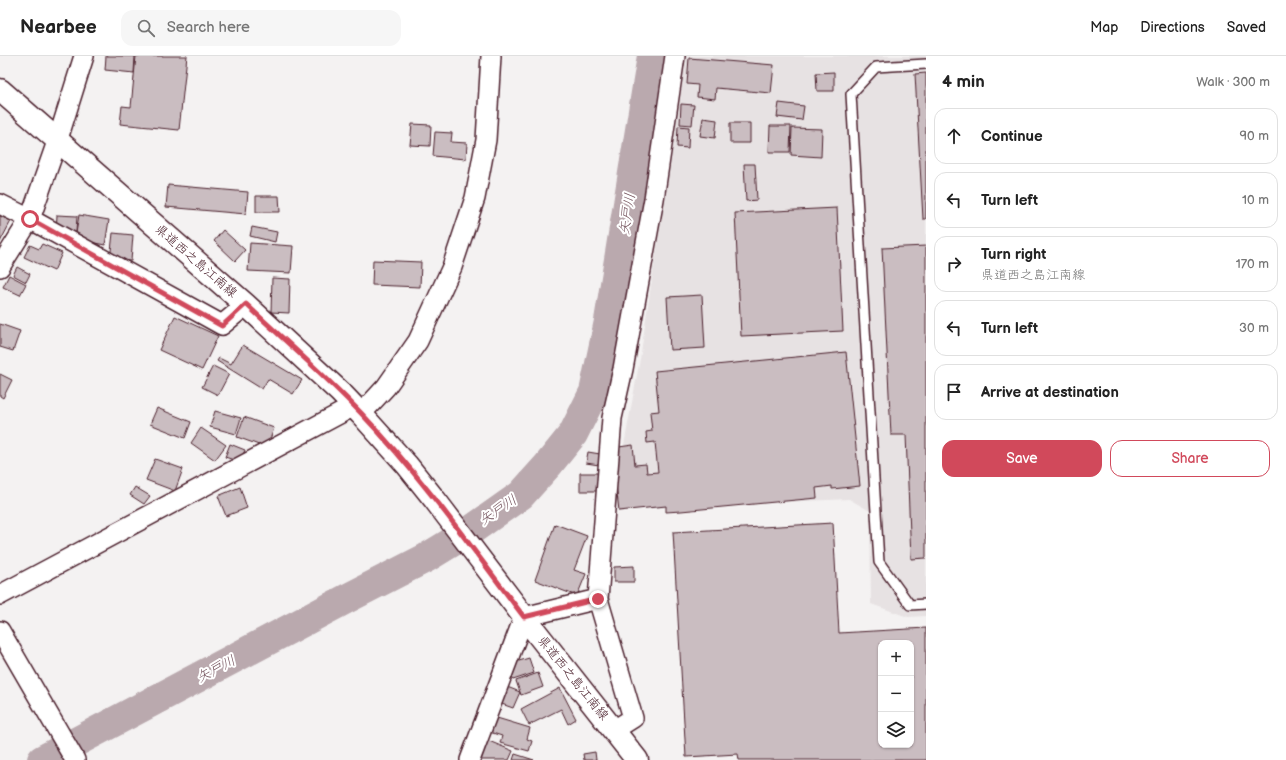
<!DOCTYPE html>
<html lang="en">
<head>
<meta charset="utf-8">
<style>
  :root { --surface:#fff; --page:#f6f6f6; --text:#222; --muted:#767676; --line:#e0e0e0; --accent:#d1495b }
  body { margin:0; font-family:"Balsamiq Sans","Klee One",sans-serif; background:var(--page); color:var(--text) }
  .controls { position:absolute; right:12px; bottom:12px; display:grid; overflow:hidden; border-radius:8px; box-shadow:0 1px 3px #0004 }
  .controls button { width:36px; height:36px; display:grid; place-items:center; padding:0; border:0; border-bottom:1px solid var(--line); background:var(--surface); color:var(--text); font:20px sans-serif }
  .stop { position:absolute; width:12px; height:12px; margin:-9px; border:3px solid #d1495b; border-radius:50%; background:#fff }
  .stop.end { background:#d1495b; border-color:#fff; box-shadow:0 1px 4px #0008 }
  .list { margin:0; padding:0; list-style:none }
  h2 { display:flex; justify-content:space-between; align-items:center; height:52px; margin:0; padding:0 16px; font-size:17px }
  h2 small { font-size:13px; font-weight:400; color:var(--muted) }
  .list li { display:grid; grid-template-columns:26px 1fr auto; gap:12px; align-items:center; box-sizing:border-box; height:56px; margin:0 8px 8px; padding:0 8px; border:1px solid var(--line); border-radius:12px }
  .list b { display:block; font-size:15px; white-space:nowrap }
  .list p { margin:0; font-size:13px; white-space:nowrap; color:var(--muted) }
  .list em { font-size:13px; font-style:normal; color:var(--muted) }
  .actions { display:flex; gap:8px; padding:12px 16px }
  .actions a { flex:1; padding:9px 0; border:1px solid var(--accent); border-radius:12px; text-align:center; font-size:14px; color:var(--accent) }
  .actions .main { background:var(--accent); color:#fff }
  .icon { flex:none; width:22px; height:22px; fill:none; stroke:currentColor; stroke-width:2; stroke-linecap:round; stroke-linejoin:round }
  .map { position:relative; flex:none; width:926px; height:704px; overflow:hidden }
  header { display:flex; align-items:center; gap:24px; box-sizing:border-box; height:56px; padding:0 20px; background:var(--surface); border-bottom:1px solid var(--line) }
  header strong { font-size:19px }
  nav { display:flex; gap:22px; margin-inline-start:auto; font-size:14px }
  .search { width:280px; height:36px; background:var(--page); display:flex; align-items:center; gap:10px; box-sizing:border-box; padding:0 14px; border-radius:12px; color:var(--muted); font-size:15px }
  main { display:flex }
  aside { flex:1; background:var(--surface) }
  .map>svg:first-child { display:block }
</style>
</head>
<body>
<header>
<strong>Nearbee</strong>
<div class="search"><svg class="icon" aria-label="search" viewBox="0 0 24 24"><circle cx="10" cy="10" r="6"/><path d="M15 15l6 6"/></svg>Search here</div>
<nav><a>Map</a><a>Directions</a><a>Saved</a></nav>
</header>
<main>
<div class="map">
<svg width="926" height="704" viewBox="0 0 926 704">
  <rect width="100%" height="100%" fill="#f4f2f2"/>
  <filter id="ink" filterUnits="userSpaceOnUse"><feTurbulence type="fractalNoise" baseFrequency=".025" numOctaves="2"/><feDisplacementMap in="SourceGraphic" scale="8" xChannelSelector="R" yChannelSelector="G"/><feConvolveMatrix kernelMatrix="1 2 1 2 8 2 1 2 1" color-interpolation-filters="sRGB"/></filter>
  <g filter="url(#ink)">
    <path fill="#e7e2e3" d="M685 0H926V560L908 561 871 548 870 455 849 443 612 454 640 303Z"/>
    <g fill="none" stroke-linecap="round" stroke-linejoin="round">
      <path stroke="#baa9ae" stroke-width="30" d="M42 704 348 542 426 502 470 475 521 439 548 409 573 378 594 336 609 265 652 0"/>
    </g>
    <path fill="#cabdc1" stroke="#4a1f2b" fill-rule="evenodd" d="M106 0H135L134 17 105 14Z
      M136 0H187L179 74 120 68 122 50 131 51Z
      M689 2 774 9 771 37 716 32 715 43 697 41 698 29 687 28Z
      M834 16V35H817L816 17Z
      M926 17V163H923L915 18Z
      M779 47 804 50 802 64 777 61Z
      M681 48 694 49 692 69 680 68Z
      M703 62 717 64 715 82 700 80Z
      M730 67H750V87H730Z
      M412 68 431 69 430 90 410 89Z
      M678 70 689 71 688 92 677 91Z
      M770 70H791L790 96H769Z
      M792 72 822 73 821 101 791 99Z
      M435 76 452 77 451 86 467 87 466 103 433 100Z
      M744 108H755L757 144 746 145Z
      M168 129 248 136 246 158 166 151Z
      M256 140H279L280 156H256Z
      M837 152 843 275 741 280 735 157Z
      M57 159 77 160 76 177 56 176Z
      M79 159 109 164 105 189 75 183Z
      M0 160 11 165 0 186Z
      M252 171 277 176 275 186 250 180Z
      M223 174 245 194 235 205 214 185Z
      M113 177 133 179 131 205 110 204Z
      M250 187 293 190 291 217 248 215Z
      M42 188 62 197 54 215 24 201 30 189 39 193Z
      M926 190V502L911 503 906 379H891L882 192Z
      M373 204 421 206 420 231 372 229Z
      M17 211 30 218 26 226 13 219Z
      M9 219 26 228 20 239 3 231Z
      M272 222 290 223 289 257 271 256Z
      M702 239 705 292 670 294 667 241Z
      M175 260 218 280 202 314 159 294Z
      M0 268 20 275 13 295 0 291Z
      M243 289 302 324 293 338 268 323 262 333 217 305 219 302 231 308Z
      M846 296 860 430 832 433V430L816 432 817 442 681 455 666 456V450L619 455 612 392 633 389 635 409 646 408 647 417 658 416 655 386 647 387 646 376 652 375 650 356 659 355 655 315Z
      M213 310 229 318 218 339 202 331Z
      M0 318 12 324 3 342 0 340Z
      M157 352 191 366 185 382 150 368Z
      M215 355 241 362 236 378 210 371Z
      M244 361 274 372 267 392 237 381Z
      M201 372 226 389 215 404 191 387Z
      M230 388 245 394 240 406 225 401Z
      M588 396 600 398 599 409 586 407Z
      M155 403 183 413 175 435 146 424Z
      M580 417H598L597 435H580Z
      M135 431 150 440 144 448 130 439Z
      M240 431 247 452 226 460 218 440Z
      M833 467 839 577 926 572V704H739L738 698 686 701 673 476ZM881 587H911V689H881Z
      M555 468 587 480 574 514 586 518 577 540 535 524Z
      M634 510V526H614V511Z
      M529 602 534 617 513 624 509 608Z
      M538 617 543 631 521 639 516 625Z
      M502 629 520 636 513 652 496 646Z
      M560 632 576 663 568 668 561 653 529 669 521 653Z
      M487 659 530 672 527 683 532 685 529 695 500 687 502 680 483 674Z
      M484 683 513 695 509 704H480Z
      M595 696 596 704H584L583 698Z
      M515 698 534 704H513Z"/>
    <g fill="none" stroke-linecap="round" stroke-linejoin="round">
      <defs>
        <path id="lane" d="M926 8 876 11 851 38 879 506 910 549 926 548"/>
        <path id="street" d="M0 148 30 163 222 269 246 249
          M0 211 30 163 58 83 84 0
          M361 358 386 331 418 285 452 211 475 142 486 84 491 0
          M0 539 354 350
          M0 575 75 704
          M614 674 633 662 598 543 612 362 623 313 654 143 675 0
          M470 704 524 561 598 543"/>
        <path id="secondary" d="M0 34 246 249 340 336 361 358 407 409 435 444 524 561 637 704"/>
      </defs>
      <use href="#lane" stroke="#4a1f2b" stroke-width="12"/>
      <use href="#street" stroke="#4a1f2b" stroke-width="22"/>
      <use href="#secondary" stroke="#4a1f2b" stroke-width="25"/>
      <use href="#lane" stroke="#fff" stroke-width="9"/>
      <use href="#street" stroke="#fff" stroke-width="19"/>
      <use href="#secondary" stroke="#fff" stroke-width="22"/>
    </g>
  </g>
  <g fill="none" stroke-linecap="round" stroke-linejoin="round" filter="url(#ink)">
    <path stroke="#d1495b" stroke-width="5" d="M30 163 222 270 246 248C284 284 325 319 361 357 421 420 472 492 524 561L598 543"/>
  </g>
  <g text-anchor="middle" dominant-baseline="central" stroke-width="4" stroke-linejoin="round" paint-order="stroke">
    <g font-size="13" fill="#4a1f2b" stroke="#fff">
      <text transform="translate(196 205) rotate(41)">県道西之島江南線</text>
      <text transform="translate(573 622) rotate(51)">県道西之島江南線</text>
    </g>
    <g font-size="14" font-style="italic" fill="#714f59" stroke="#fff">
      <text transform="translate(627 158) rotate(-81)">矢戸川</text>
      <text transform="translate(498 454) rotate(-34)">矢戸川</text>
      <text transform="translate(216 613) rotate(-28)">矢戸川</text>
    </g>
  </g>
</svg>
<div class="controls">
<button>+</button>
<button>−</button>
<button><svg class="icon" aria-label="layers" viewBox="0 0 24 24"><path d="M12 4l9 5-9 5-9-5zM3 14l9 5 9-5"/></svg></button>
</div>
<div class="stop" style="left:30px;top:163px"></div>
<div class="stop end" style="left:598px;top:543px"></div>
</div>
<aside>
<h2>4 min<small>Walk · 300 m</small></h2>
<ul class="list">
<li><svg class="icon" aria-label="ahead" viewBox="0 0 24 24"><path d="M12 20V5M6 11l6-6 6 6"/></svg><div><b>Continue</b></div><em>90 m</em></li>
<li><svg class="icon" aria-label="left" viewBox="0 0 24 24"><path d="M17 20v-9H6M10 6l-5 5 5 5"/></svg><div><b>Turn left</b></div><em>10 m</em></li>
<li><svg class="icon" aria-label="right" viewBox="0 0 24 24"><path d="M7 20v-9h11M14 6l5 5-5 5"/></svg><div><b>Turn right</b><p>県道西之島江南線</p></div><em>170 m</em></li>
<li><svg class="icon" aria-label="left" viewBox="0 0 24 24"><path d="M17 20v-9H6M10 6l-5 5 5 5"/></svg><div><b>Turn left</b></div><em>30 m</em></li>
<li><svg class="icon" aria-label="arrive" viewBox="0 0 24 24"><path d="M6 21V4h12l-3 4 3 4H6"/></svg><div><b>Arrive at destination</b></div></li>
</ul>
<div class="actions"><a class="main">Save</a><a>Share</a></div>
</aside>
</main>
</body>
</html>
